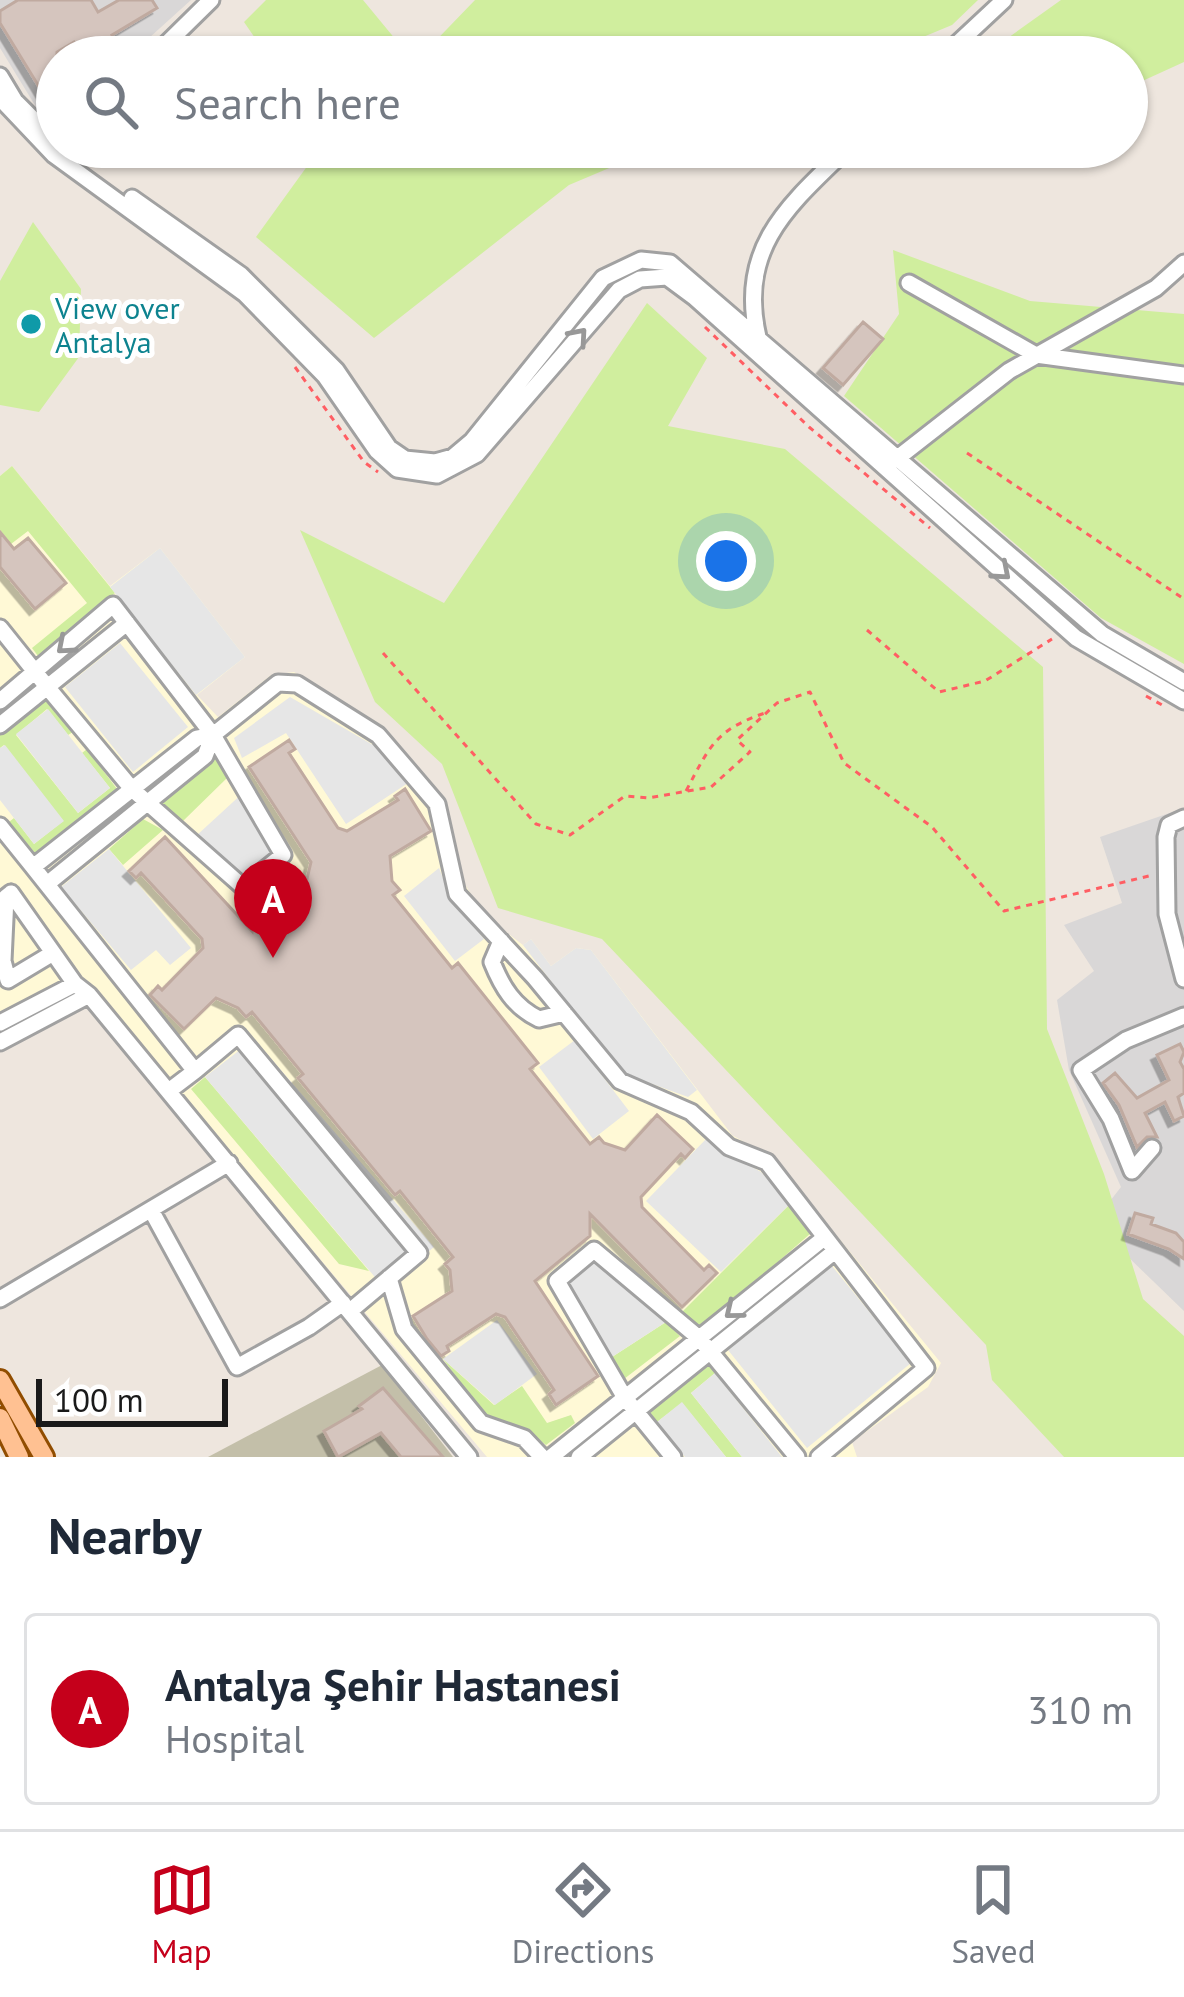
<!DOCTYPE html>
<html lang="en">
<head>
<meta charset="utf-8">
<style>
  :root { --surface:#fff; --page:#f2f2f3; --text:#1f2937; --muted:#747a83; --line:#e0e1e3; --accent:#c5001b }
  body { margin:0; font-family:"PT Sans",sans-serif; background:var(--page); color:var(--text) }
  .scale { position:absolute; left:36px; bottom:30px; width:192px; box-sizing:border-box; padding-left:12px; border:6px solid #1a1a1a; border-top:0; font-size:33px; line-height:42px; white-space:nowrap; color:#1a1a1a; -webkit-text-stroke:9px #fff; paint-order:stroke }
  .you { position:absolute; left:726px; top:561px; width:42px; height:42px; margin:-30px; border:9px solid #fff; border-radius:50%; background:#1a73e8; box-shadow:0 0 0 18px #1a73e833 }
  .badge { display:grid; place-items:center; width:78px; height:78px; border-radius:50%; background:var(--accent); color:#fff; font-size:39px; font-weight:700 }
  .pin { position:absolute; translate:-50% -99px; filter:drop-shadow(0 3px 6px #0008) }
  .pin::after { content:''; position:absolute; top:63px; width:42px; height:36px; background:inherit; clip-path:polygon(0 0,100% 0,50% 100%) }
  .list { margin:0; padding:0; list-style:none }
  h2 { display:flex; justify-content:space-between; align-items:center; height:156px; margin:0; padding:0 48px; font-size:51px }
  h2 small { font-size:39px; font-weight:400; color:var(--muted) }
  .list li { display:grid; grid-template-columns:78px 1fr auto; gap:36px; align-items:center; box-sizing:border-box; height:192px; margin:0 24px 24px; padding:0 24px; border:3px solid var(--line); border-radius:12px }
  .list b { display:block; font-size:45px; white-space:nowrap }
  .list p { margin:0; font-size:39px; white-space:nowrap; color:var(--muted) }
  .list em { font-size:39px; font-style:normal; color:var(--muted) }
  .icon { flex:none; width:66px; height:66px; fill:none; stroke:currentColor; stroke-width:2; stroke-linecap:round; stroke-linejoin:round }
  .map { position:relative; flex:none; width:1184px; height:1457px; overflow:hidden }
  .search { position:absolute; background:var(--surface); box-shadow:0 3px 9px #0004; left:36px; right:36px; top:36px; height:132px; display:flex; align-items:center; gap:30px; box-sizing:border-box; padding:0 42px; border-radius:66px; color:var(--muted); font-size:45px }
  .sheet { height:372px; background:var(--surface) }
  nav { display:flex; justify-content:space-around; align-items:center; box-sizing:border-box; height:168px; border-top:3px solid var(--line); background:var(--surface); font-size:33px; color:var(--muted) }
  nav a { display:grid; justify-items:center; gap:6px }
  nav .on { color:var(--accent) }
  .map>svg:first-child { display:block }
</style>
</head>
<body>
<div class="map">
<svg width="1184" height="1457" viewBox="0 0 1184 1457">
  <defs>
    <filter id="shadow"><feDropShadow dx="-5.5" dy="5.5" stdDeviation="0" flood-color="#0004"/></filter>
  </defs>
  <rect width="100%" height="100%" fill="#eee6de"/>
  <path fill="#d9d7d7" d="M0 0H191L128 57H57V112L44 120 0 48Z
    M1184 808V1311L1093 1223 1121 1187 1069 1070 1057 1000 1094 971 1064 925 1122 903 1100 837Z"/>
  <path fill="#fff9d6" d="M12 466 110 586 160 548 245 657 197 695 218 717 271 675 294 672 383 726 444 798 463 881 483 914 523 945 531 939 551 966 576 948 591 950 732 1135 774 1159 941 1363 928 1387 852 1442 857 1457H487L78 972 0 1013V476Z"/>
  <path fill="#c3bfa9" d="M382 1365 453 1457H208Z"/>
  <path fill="#d0ee9e" d="M266 0H363L410 57H268L244 22Z
    M475 0H978L952 25 875 57H420Z
    M1061 0H1184V62L1127 88V57H981Z
    M321 147H659L569 185 374 338 256 237Z
    M33 222 81 289 79 357 39 412 0 405V281Z
    M893 250 1030 301 1184 314V664L1101 618 844 396 899 314Z
    M647 303 707 358 668 426 785 449 1043 667 1047 1029 1104 1174 1143 1299 1184 1336V1457H1064L992 1380 986 1345 602 939 498 908 442 764 375 702 300 530 444 603Z
    M12 466 115 593 38 656 32 648 87 603 28 531 11 544 0 530V476Z
    M45 697 73 732 68 735 47 709 16 735 78 813 110 788 82 753 87 749 117 789 35 853 9 822 14 818 34 844 63 821 4 745 0 748V733Z
    M218 756 227 778 182 822 160 803Z
    M143 819 163 830 123 865 109 849Z
    M205 1077 369 1271 339 1264 191 1089Z
    M790 1204 811 1233 701 1329 681 1313Z
    M666 1322 680 1336 624 1379 612 1357Z
    M443 1359 494 1405 522 1386 547 1423 571 1415 575 1423 546 1445 532 1434 484 1415Z
    M708 1364 715 1373 691 1393 742 1457H726L682 1403 657 1422 649 1411Z"/>
  <path fill="#e6e6e6" d="M160 548 245 657 196 695 110 587Z
    M120 643 188 727 133 772 65 687Z
    M290 697 380 749 408 783 346 824 286 733 242 758 234 738Z
    M48 709 110 788 78 813 16 734Z
    M5 745 64 821 34 844 0 800V748Z
    M245 791 275 851 240 879 196 836Z
    M109 849 191 948 170 965 156 950 131 970 61 887Z
    M439 868 449 893 484 939 455 961 404 896Z
    M531 939 551 966 576 948 591 950 697 1090 688 1097 622 1073 523 945Z
    M254 1039 434 1247 385 1289 205 1077Z
    M575 1040 629 1111 593 1139 539 1067Z
    M708 1137 717 1147 761 1172 790 1204 721 1272 646 1201Z
    M595 1260 666 1322 612 1357 564 1283Z
    M832 1266 911 1363 807 1448 728 1350Z
    M497 1320 537 1374 495 1405 443 1359Z
    M715 1373 782 1457H742L691 1393Z
    M682 1402 726 1457H685L657 1422Z"/>
  <path fill="#d5c5be" stroke="#c0aaa0" stroke-width="3" filter="url(#shadow)" d="M18 0H91L98 12 119 0H152L157 8 112 35 120 48 105 57H83L74 42 57 52V98L49 103 0 23V11Z
    M863 322 883 339 843 385 823 368Z
    M0 532 14 549 28 538 66 583 35 609 0 567Z
    M289 740 295 749 289 753 338 828 347 831 398 800 395 796 405 789 431 831 390 856 392 881 400 890 393 895 452 968 458 963 538 1063 530 1069 590 1144 599 1137 604 1143 625 1150 657 1115 693 1149 685 1158 681 1154 641 1197 642 1207 704 1270 709 1265 717 1273 682 1307 590 1214V1236L535 1281 598 1376 556 1405 549 1394 554 1390 505 1317 496 1314 447 1346 449 1351 441 1356 427 1339 413 1316 452 1291 450 1270 445 1264 453 1257 400 1191 395 1195 298 1078 303 1074 252 1012 246 1017 238 1008 216 998 184 1029 150 995 158 986 162 990 203 948 202 939 141 873 136 878 129 871 165 837 252 931 253 910 296 878 307 879 311 862 249 767Z
    M1180 1044 1184 1052 1180 1062 1184 1069V1093L1178 1097 1184 1116 1174 1121 1165 1102 1145 1113 1157 1137H1147L1137 1147 1119 1105 1103 1083 1115 1073 1137 1098 1169 1080 1157 1055Z
    M1135 1213 1153 1218 1151 1224 1176 1233 1184 1242V1259L1169 1249 1128 1234Z
    M383 1388 443 1457H401L381 1433 338 1457 324 1431 362 1409 359 1406Z"/>
  <g fill="none" stroke-linecap="round" stroke-linejoin="round">
    <defs>
      <path id="minor" d="M153 57 211 0
        M943 57 1004 0
        M0 76 15 101 57 143
        M0 98 54 155 245 294 325 376 377 451 397 469 437 475 477 454 619 290 640 279 667 277 694 297 1076 638 1184 701
        M132 198 241 275 336 370 389 448 405 459 435 462 453 457 472 441 603 278 641 260 670 263 1102 634 1184 682
        M909 283 1036 355 1184 375
        M758 337C737 247 790 204 849 147
        M895 460 1009 371 1156 288 1184 263
        M0 628 48 688 132 789 243 887 283 855 213 735 113 605 0 701
        M0 725 127 623
        M1184 818 1169 825 1166 837 1167 914 1184 979
        M0 826 33 867
        M47 884 205 756 213 735
        M11 893 6 897 3 961 8 980 53 953
        M11 893 75 984
        M501 941 492 962C502 987 514 1007 539 1019L564 1013
        M0 1023 75 984 89 995 469 1457
        M0 1042 89 995
        M195 1071 238 1035 419 1253 350 1311
        M170 1090 195 1071 33 867 197 738 213 735 278 683 297 684 378 735 437 804 457 894 535 978 620 1081 691 1112 729 1147 767 1162 926 1368 819 1457
        M1152 1148 1132 1171 1111 1119 1081 1070 1126 1040 1184 1016
        M151 1210 237 1367 309 1327 343 1303
        M389 1278 404 1329 481 1423 524 1438 542 1457
        M0 1299 229 1163
        M551 1457 824 1238
        M579 1457 835 1251
        M673 1457 625 1398 557 1281 594 1250 699 1338 797 1457"/>
      <path id="major" d="M0 1380 44 1457
        M0 1418 19 1457"/>
    </defs>
    <use href="#minor" stroke="#a1a1a1" stroke-width="21"/>
    <use href="#major" stroke="#914d00" stroke-width="24"/>
    <path stroke="#ff5e63" stroke-width="3" stroke-dasharray="6 6" stroke-linecap="butt" d="M705 327 809 427 930 528
      M295 367 364 462 378 472
      M967 453 1184 599
      M867 630 939 692 985 681 1052 639
      M383 653 536 824 570 835 625 796 648 798 711 787 750 752 737 740 777 703 810 692 844 763 932 827 1004 911 1153 875
      M1146 696 1164 706
      M686 791C710 746 715 730 765 713"/>
    <use href="#minor" stroke="#fff" stroke-width="15"/>
    <use href="#major" stroke="#ffc192" stroke-width="18"/>
  </g>
  <defs><path id="oneway-chevron" d="M-2-3.5L2.5 0L-2 3.5" fill="none" stroke-width="1.6" stroke-linecap="round" stroke-linejoin="round" transform="scale(3)"/></defs>
  <g stroke="#989898">
    <use href="#oneway-chevron" transform="translate(579 336) rotate(-49)"/>
    <use href="#oneway-chevron" transform="translate(1002 572) rotate(41)"/>
    <use href="#oneway-chevron" transform="translate(65 646) rotate(139)"/>
    <use href="#oneway-chevron" transform="translate(733 1311) rotate(141)"/>
  </g>
  <circle fill="#0f9aa8" stroke="#fff" stroke-width="4.5" cx="31" cy="324" r="12"/>
  <g text-anchor="middle" dominant-baseline="central" stroke-width="10" stroke-linejoin="round" paint-order="stroke">
    <g font-size="30" fill="#0d838f" stroke="#fff" text-anchor="start">
      <text x="55" y="307">View over<tspan x="55" dy="34">Antalya</tspan></text>
    </g>
  </g>
</svg>
<div class="scale">100 m</div>
<div class="you"></div>
<div class="pin badge" style="left:273px;top:958px">A</div>
<div class="search"><svg class="icon" aria-label="search" viewBox="0 0 24 24"><circle cx="10" cy="10" r="6"/><path d="M15 15l6 6"/></svg>Search here</div>
</div>
<section class="sheet">
<h2>Nearby<small></small></h2>
<ul class="list">
<li><span class="badge">A</span><div><b>Antalya Şehir Hastanesi</b><p>Hospital</p></div><em>310 m</em></li>
</ul>
</section>
<nav>
<a class="on"><svg class="icon" aria-label="map" viewBox="0 0 24 24"><path d="M3 6l6-2 6 2 6-2v14l-6 2-6-2-6 2zM9 4v14M15 6v14"/></svg>Map</a>
<a><svg class="icon" aria-label="directions" viewBox="0 0 24 24"><path d="M12 3l9 9-9 9-9-9zM9 14v-3h6M13 9l2 2-2 2"/></svg>Directions</a>
<a><svg class="icon" aria-label="saved" viewBox="0 0 24 24"><path d="M7 4h10v16l-5-4-5 4z"/></svg>Saved</a>
</nav>
</body>
</html>
